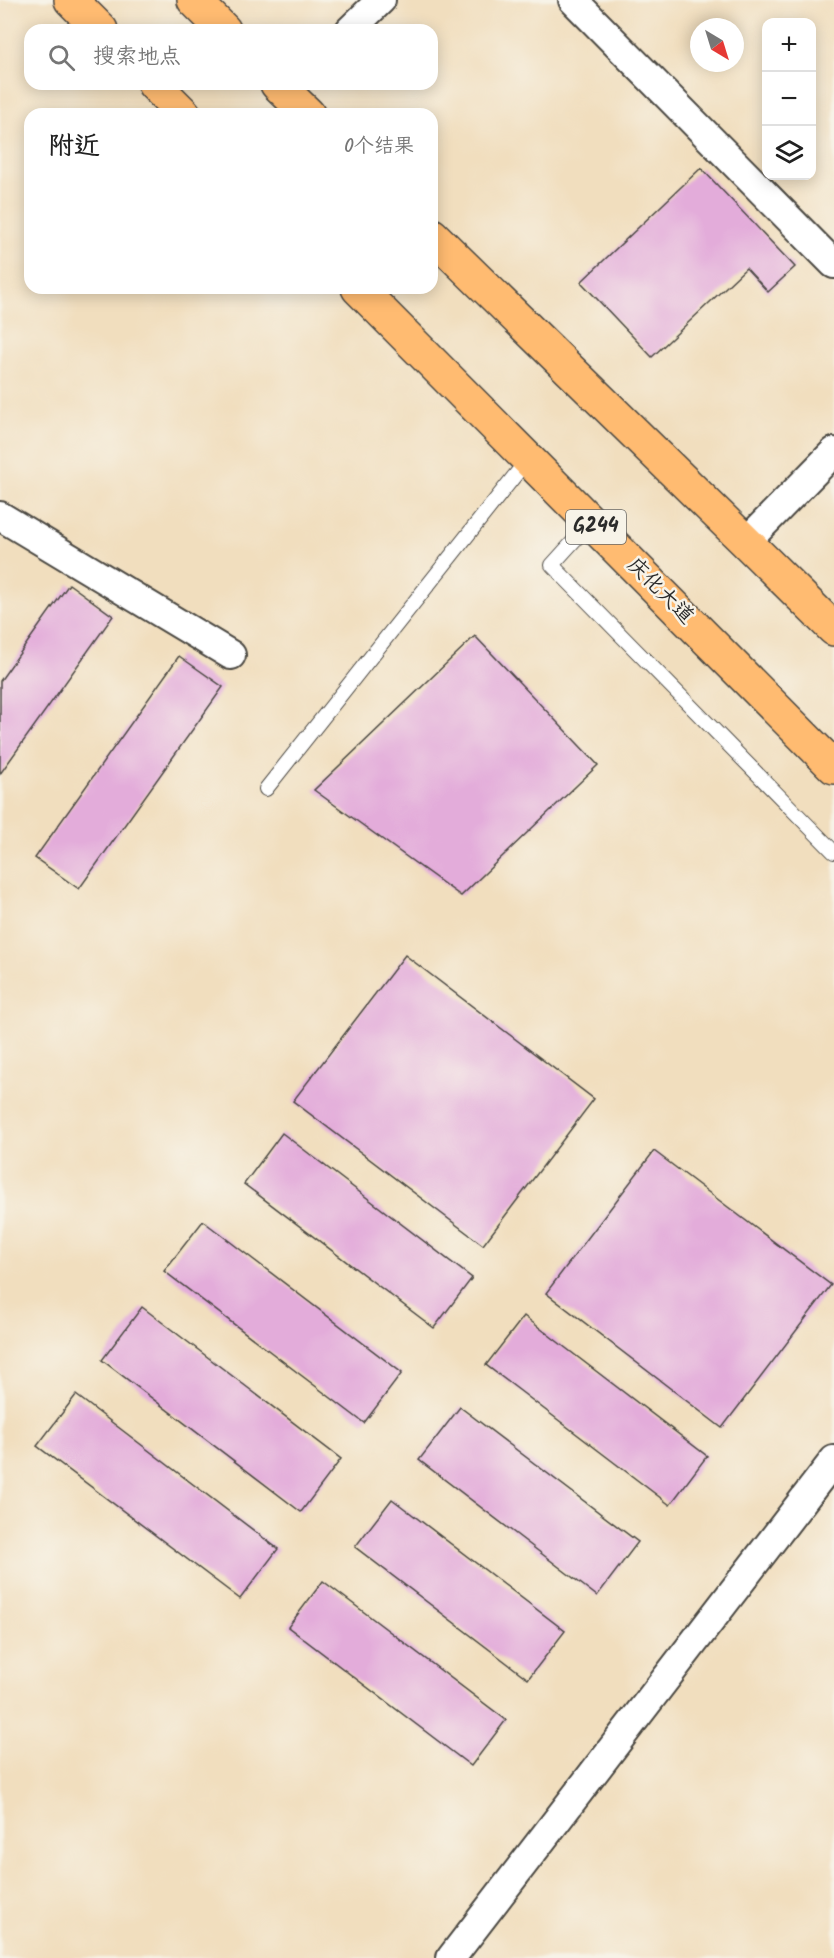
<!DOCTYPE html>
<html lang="zh">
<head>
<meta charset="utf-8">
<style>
  :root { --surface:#fff; --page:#f2f2f2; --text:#222; --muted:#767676; --line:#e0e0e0 }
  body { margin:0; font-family:Kalam,"LXGW WenKai TC",sans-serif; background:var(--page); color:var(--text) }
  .controls { position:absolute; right:18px; top:18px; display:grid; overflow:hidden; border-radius:12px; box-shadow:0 3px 15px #0003 }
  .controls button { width:54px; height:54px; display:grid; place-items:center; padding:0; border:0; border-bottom:2px solid var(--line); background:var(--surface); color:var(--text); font:30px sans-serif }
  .compass { position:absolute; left:690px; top:18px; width:54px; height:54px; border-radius:50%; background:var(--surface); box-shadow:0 3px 15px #0003; rotate:142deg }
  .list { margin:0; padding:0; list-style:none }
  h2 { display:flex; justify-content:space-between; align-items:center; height:78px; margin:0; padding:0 24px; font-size:26px }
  h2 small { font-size:20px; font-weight:400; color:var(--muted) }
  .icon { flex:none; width:33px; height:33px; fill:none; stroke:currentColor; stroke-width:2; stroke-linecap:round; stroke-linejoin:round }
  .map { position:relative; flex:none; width:834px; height:1958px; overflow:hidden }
  .search { position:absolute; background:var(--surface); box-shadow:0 3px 15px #0003; left:24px; top:24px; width:414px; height:66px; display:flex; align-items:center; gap:15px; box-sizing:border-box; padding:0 21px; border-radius:18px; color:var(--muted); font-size:22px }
  .panel { position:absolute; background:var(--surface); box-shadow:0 3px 15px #0003; left:24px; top:108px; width:414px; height:186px; border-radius:18px }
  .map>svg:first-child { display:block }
</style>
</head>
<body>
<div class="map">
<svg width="834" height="1958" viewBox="0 0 834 1958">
  <rect width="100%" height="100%" fill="#f7f3e8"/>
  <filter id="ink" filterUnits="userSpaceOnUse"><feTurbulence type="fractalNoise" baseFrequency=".0167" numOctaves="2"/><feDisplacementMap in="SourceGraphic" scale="12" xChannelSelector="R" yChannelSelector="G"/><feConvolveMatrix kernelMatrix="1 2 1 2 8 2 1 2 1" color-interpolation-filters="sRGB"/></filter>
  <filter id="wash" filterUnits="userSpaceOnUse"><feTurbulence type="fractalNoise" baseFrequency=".008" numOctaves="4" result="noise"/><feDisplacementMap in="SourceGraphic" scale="24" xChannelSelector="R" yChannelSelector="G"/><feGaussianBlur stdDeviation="1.35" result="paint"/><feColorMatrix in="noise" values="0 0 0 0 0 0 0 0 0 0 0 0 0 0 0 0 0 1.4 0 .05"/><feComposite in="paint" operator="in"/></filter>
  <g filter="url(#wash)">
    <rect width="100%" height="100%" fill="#f1debe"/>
    <g id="blocks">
      <path fill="#e3acda" d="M701 168 795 267 768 292 746 268 652 357 581 282Z
        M69 584 113 616 0 774V681Z
        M475 636 598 765 461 896 314 790Z
        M179 656 223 687 79 889 35 858Z
        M405 955 594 1099 483 1245 293 1101Z
        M282 1133 472 1278 434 1328 244 1184Z
        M654 1151 831 1285 722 1428 546 1293Z
        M203 1221 402 1373 364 1423 164 1271Z
        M142 1307 341 1459 301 1512 102 1360Z
        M524 1316 707 1456 670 1505 486 1365Z
        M76 1395 278 1549 240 1599 37 1446Z
        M460 1407 638 1542 597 1596 419 1460Z
        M392 1499 565 1631 528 1679 355 1547Z
        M323 1581 506 1720 471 1766 288 1627Z"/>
    </g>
  </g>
  <g filter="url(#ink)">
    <use href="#blocks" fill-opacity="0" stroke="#494641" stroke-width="1.5"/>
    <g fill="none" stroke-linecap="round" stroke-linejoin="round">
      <defs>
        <path id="service" d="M591 522 552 565 834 852
          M266 789 528 459"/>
        <path id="minor" d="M573 0 834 264
          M350 30 381 0
          M0 516 231 655
          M746 542 834 452
          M451 1958 834 1460"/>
        <path id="trunk" d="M71 0 101 30
          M194 0 224 30
          M154 84 184 114
          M277 84 308 114
          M432 235 746 542 834 629
          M358 288 834 767"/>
      </defs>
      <use href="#service" stroke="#494641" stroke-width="16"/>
      <use href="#minor" stroke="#494641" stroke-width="32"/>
      <use href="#trunk" stroke="#494641" stroke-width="36"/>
      <use href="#service" stroke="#fff" stroke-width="14"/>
      <use href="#minor" stroke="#fff" stroke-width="28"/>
      <use href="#trunk" stroke="#ffbb71" stroke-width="33"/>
    </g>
  </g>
  <g text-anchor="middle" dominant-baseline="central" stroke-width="5" stroke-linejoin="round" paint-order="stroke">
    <rect fill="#f7f3e8" stroke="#686764" stroke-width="1.5" x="566" y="510" width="60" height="34" rx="4.5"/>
    <g font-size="20" font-weight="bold" fill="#2b2b2b">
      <text x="596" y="527">G244</text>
    </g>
    <g font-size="21" fill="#2b2b2b" stroke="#f7f3e8">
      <text transform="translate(660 591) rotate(45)">庆化大道</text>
    </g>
  </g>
</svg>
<div class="controls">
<button>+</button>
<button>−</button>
<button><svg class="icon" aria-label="layers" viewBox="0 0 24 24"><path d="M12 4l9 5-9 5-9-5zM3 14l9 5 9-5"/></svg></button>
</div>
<svg class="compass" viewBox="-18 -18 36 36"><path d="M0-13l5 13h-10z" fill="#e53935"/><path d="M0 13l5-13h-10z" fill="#767676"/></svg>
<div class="search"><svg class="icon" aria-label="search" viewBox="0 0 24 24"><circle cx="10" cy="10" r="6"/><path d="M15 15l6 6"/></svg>搜索地点</div>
<section class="panel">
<h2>附近<small>0个结果</small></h2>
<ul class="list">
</ul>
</section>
</div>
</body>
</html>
